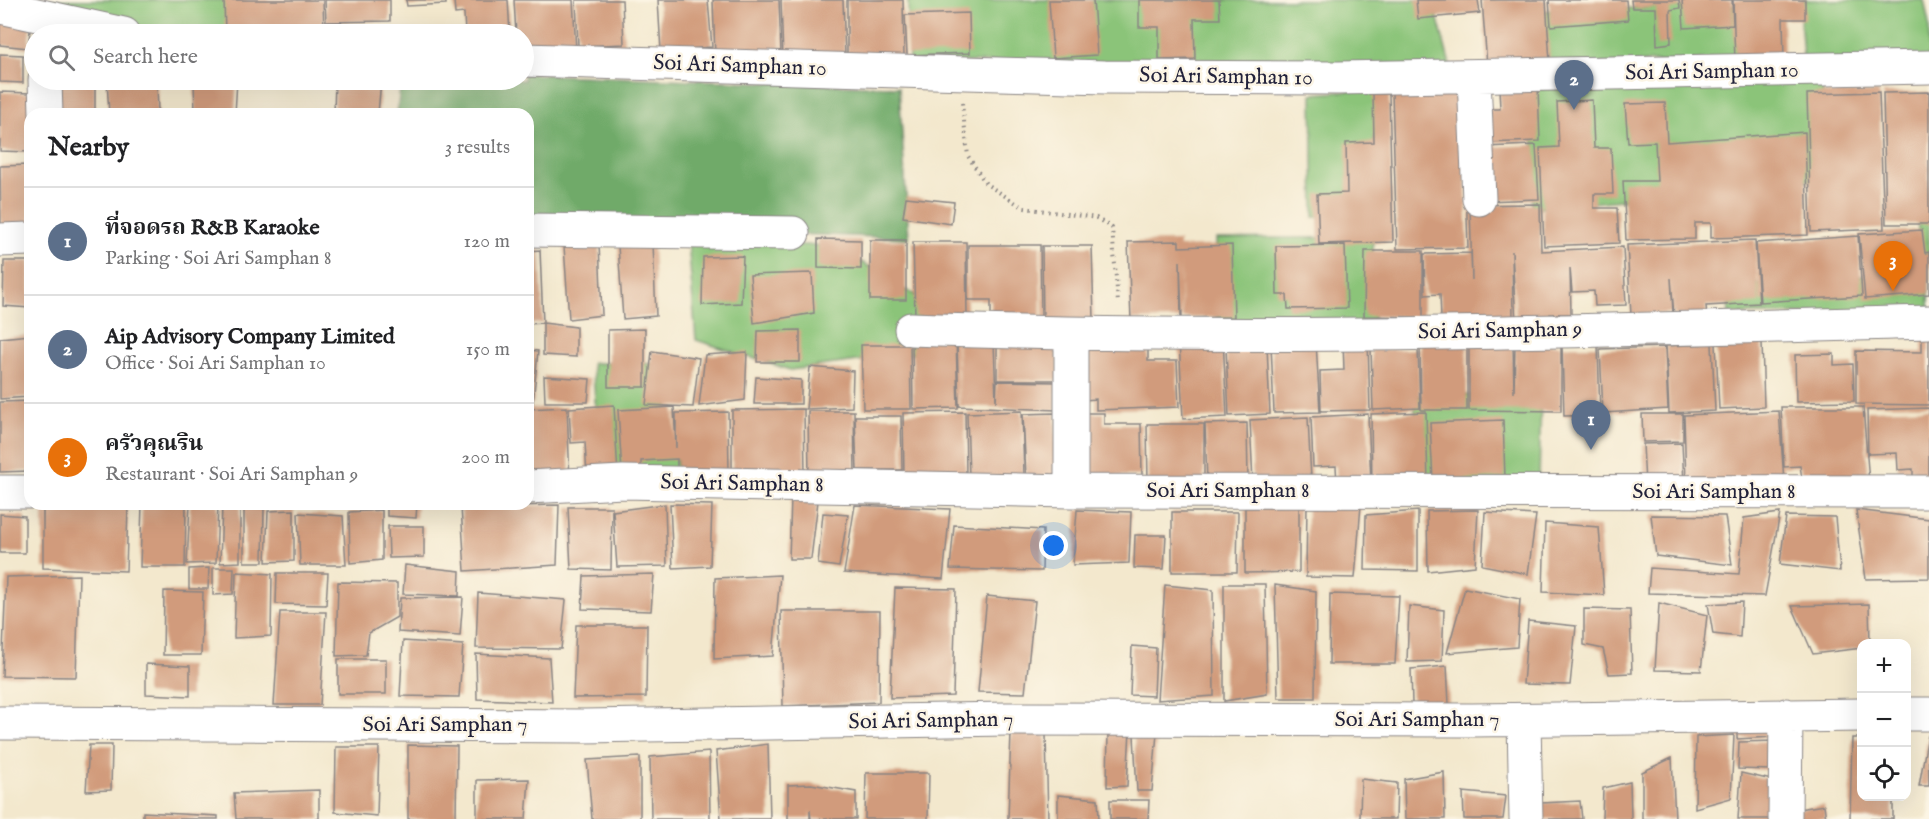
<!DOCTYPE html>
<html lang="en">
<head>
<meta charset="utf-8">
<style>
  :root { --surface:#fff; --page:#f6f6f6; --text:#202124; --muted:#757577; --line:#e0e0e0; --accent:#7c3aed }
  body { margin:0; font-family:"IM FELL English","Noto Serif Thai",serif; background:var(--page); color:var(--text) }
  .controls { position:absolute; right:18px; bottom:18px; display:grid; overflow:hidden; border-radius:12px; box-shadow:0 6px 24px #0002 }
  .controls button { width:54px; height:54px; display:grid; place-items:center; padding:0; border:0; border-bottom:2px solid var(--line); background:var(--surface); color:var(--text); font:30px sans-serif }
  .you { position:absolute; left:1054px; top:546px; width:21px; height:21px; margin:-15px; border:4px solid #fff; border-radius:50%; background:#1a73e8; box-shadow:0 0 0 9px #1a73e833 }
  .badge { display:grid; place-items:center; width:39px; height:39px; border-radius:50%; background:var(--accent); color:#fff; font-size:20px; font-weight:700 }
  .pin { position:absolute; translate:-50% -50px; filter:drop-shadow(0 2px 3px #0008) }
  .pin::after { content:''; position:absolute; top:32px; width:21px; height:18px; background:inherit; clip-path:polygon(0 0,100% 0,50% 100%) }
  .list { margin:0; padding:0; list-style:none }
  h2 { display:flex; justify-content:space-between; align-items:center; height:78px; margin:0; padding:0 24px; font-size:26px }
  h2 small { font-size:20px; font-weight:400; color:var(--muted) }
  .list li { display:grid; grid-template-columns:39px 1fr auto; gap:18px; align-items:center; box-sizing:border-box; height:108px; padding:0 24px; border-top:2px solid var(--line) }
  .list b { display:block; font-size:22px; white-space:nowrap }
  .list p { margin:0; font-size:20px; white-space:nowrap; color:var(--muted) }
  .list em { font-size:20px; font-style:normal; color:var(--muted) }
  .icon { flex:none; width:33px; height:33px; fill:none; stroke:currentColor; stroke-width:2; stroke-linecap:round; stroke-linejoin:round }
  .map { position:relative; flex:none; width:1929px; height:819px; overflow:hidden }
  .search { position:absolute; background:var(--surface); box-shadow:0 6px 24px #0002; left:24px; top:24px; width:510px; height:66px; display:flex; align-items:center; gap:15px; box-sizing:border-box; padding:0 21px; border-radius:33px; color:var(--muted); font-size:22px }
  .panel { position:absolute; background:var(--surface); box-shadow:0 6px 24px #0002; left:24px; top:108px; width:510px; height:402px; border-radius:18px }
  .map>svg:first-child { display:block }
</style>
</head>
<body>
<div class="map">
<svg width="1929" height="819" viewBox="0 0 1929 819">
  <rect width="100%" height="100%" fill="#fcf5e5"/>
  <filter id="ink" filterUnits="userSpaceOnUse"><feTurbulence type="fractalNoise" baseFrequency=".0167" numOctaves="2"/><feDisplacementMap in="SourceGraphic" scale="12" xChannelSelector="R" yChannelSelector="G"/><feConvolveMatrix kernelMatrix="1 2 1 2 8 2 1 2 1" color-interpolation-filters="sRGB"/></filter>
  <filter id="wash" filterUnits="userSpaceOnUse"><feTurbulence type="fractalNoise" baseFrequency=".008" numOctaves="4" result="noise"/><feDisplacementMap in="SourceGraphic" scale="24" xChannelSelector="R" yChannelSelector="G"/><feGaussianBlur stdDeviation="1.35" result="paint"/><feColorMatrix in="noise" values="0 0 0 0 0 0 0 0 0 0 0 0 0 0 0 0 0 1.4 0 .05"/><feComposite in="paint" operator="in"/></filter>
  <g filter="url(#wash)">
    <rect width="100%" height="100%" fill="#f3e8cd"/>
    <path fill="#8bc479" stroke="#56735a" stroke-width="1.5" d="M37 0H242L243 34H136Z
      M908 0H1433L1451 69 909 61Z
      M1799 0H1924L1929 25V65L1804 71Z
      M1741 5 1745 59 1543 66 1536 11Z
      M1822 78 1828 179 1532 209 1535 89Z
      M1379 89 1366 219 1314 217 1312 94Z
      M1929 215V313L1729 314 1727 286 1917 272 1918 216Z
      M1373 237 1374 325 1218 324 1216 239Z
      M688 241 836 246 918 297 924 352 790 370 696 340Z
      M592 363 662 364 678 473 601 471Z
      M1541 394 1539 485 1426 487 1413 396Z"/>
    <path fill="#70aa69" stroke="#496652" stroke-width="1.5" d="M524 74 899 87 909 238 528 225V114H397L401 80H524Z"/>
    <g id="blocks">
      <path fill="#d19b7b" d="M224 0H323L324 34H225Z
        M325 0H390V21L326 22Z
        M406 0H446V4L407 6Z
        M454 0H508L510 34H465L464 13 455 14Z
        M514 0H573L576 50 524 52V34H516Z
        M576 0H622L624 44 578 46Z
        M658 0H708L712 47 661 51Z
        M713 0H779L781 54 715 56Z
        M781 0H843L845 56 783 58Z
        M847 0H903L904 57 847 58Z
        M1049 0H1093L1097 55 1053 58Z
        M1139 0H1219L1220 19H1194L1195 59 1159 60V27H1139Z
        M1416 0H1478L1480 13 1418 19Z
        M1482 0H1546L1550 62 1487 65Z
        M1549 0H1626L1628 20 1551 26Z
        M1631 0H1679L1680 8 1670 10 1671 43 1657 45 1656 8H1632Z
        M1682 0H1732L1733 25 1684 28Z
        M1733 0H1805V19H1783L1784 62 1735 63Z
        M969 13 970 53 907 55 905 15Z
        M0 18 31 22 28 48 0 45Z
        M0 54 23 55V83L0 82Z
        M53 80H95V114H54Z
        M194 80H237L235 114H195Z
        M335 80H381L378 114H334Z
        M107 81 157 82 158 114H109Z
        M1538 87 1540 141 1486 143 1485 109H1500L1499 88Z
        M1463 91 1468 248 1397 249 1392 93Z
        M0 92 32 93 30 152 0 151Z
        M1879 92 1884 229 1811 232 1807 94Z
        M1929 92V224H1886L1883 93Z
        M1373 94H1389L1393 242 1319 244 1317 194 1347 193 1346 143 1374 142Z
        M1592 100 1594 148H1611L1613 194H1594V208H1617L1619 243 1544 246 1540 148 1559 147 1557 102Z
        M1665 103 1667 142 1805 132 1808 235 1711 238V223H1695V239L1626 240 1623 181H1657L1655 142 1628 143 1625 104Z
        M1536 145 1539 199 1486 201 1484 147Z
        M30 165V233L1 235 0 166Z
        M906 197 954 202 951 224 903 217Z
        M1540 204 1541 251 1623 247 1626 305 1595 306 1594 291 1572 292 1570 268 1571 314H1550V321L1516 322 1512 251 1513 319 1441 318 1440 294 1425 295 1424 254 1471 253 1472 280 1470 205Z
        M1922 230 1925 253 1929 252V294L1865 299 1859 234Z
        M1858 236 1862 296 1760 302 1756 243Z
        M818 239 861 240V269L818 268Z
        M870 240H906V300H870Z
        M1755 240 1759 303 1706 306 1707 315 1674 316 1671 278 1673 313 1631 315 1627 245Z
        M1179 241V247L1232 245 1234 317 1182 318 1180 261 1181 319 1131 320 1128 242Z
        M913 242H966L967 317H915Z
        M599 243 602 315 569 319 564 246Z
        M653 243 656 316 623 319 618 246Z
        M968 245H1040L1041 316 991 317V300H968Z
        M1345 245 1347 308 1288 309 1287 295H1277L1276 246Z
        M1042 246H1092L1094 320 1043 321Z
        M540 250 543 323 528 324V251Z
        M1365 251H1423V317L1364 316Z
        M743 256 741 303 702 305 703 257Z
        M4 261H30V308L3 306Z
        M812 273 814 313 754 323 750 275Z
        M543 323 576 327V357L543 355Z
        M645 329V387H608V330Z
        M800 330V362H757L758 331Z
        M30 335V397L0 399V338Z
        M1922 337H1929V405L1856 404V351L1922 352Z
        M956 339 958 408 913 409 912 340Z
        M1223 339 1227 417 1183 419 1179 340Z
        M997 340H1057L1058 380H997Z
        M994 341 996 402 997 381 1057 382 1056 410 959 406 957 342Z
        M1343 341H1368L1370 410 1321 411 1320 371 1344 370Z
        M1467 341V410H1421L1420 342Z
        M1316 342 1320 412 1274 413 1271 344Z
        M1762 342 1764 407 1719 409 1716 344Z
        M1469 343 1513 344 1514 393 1515 344 1561 345V411L1469 410Z
        M1712 344 1715 411 1669 413 1666 346Z
        M861 345H910L911 409H863Z
        M1148 346V361H1177L1179 407 1096 410V399L1084 400 1081 347Z
        M1267 346 1270 414 1229 416 1226 347Z
        M1562 346H1598L1600 415 1564 416Z
        M1665 347 1668 409 1603 413 1600 349Z
        M1418 349 1420 408 1373 410 1371 350Z
        M528 350 538 351 533 403H528Z
        M652 351 699 358 693 407 646 405Z
        M747 352 745 400 699 406 705 355Z
        M1834 354V365L1853 364 1854 401 1796 402 1795 355Z
        M810 367 853 371 852 407 806 409Z
        M544 376 590 379 588 402H545Z
        M756 377 801 380V404H754Z
        M30 401V471L0 472V402Z
        M614 405 618 475 587 477 585 442 571 443 569 408Z
        M567 407 570 480 528 481V409Z
        M674 407 676 448V413L728 412 729 473 677 474V459L641 461V472L622 473 618 410Z
        M1781 407H1863L1869 482 1803 484 1800 466 1784 467Z
        M1929 408V485H1913V469L1898 470 1897 453 1868 454 1867 410Z
        M804 409 805 475H732V410Z
        M808 411H854L855 476 809 477Z
        M1022 411 1024 476 969 478 967 413Z
        M1779 411 1784 481 1686 485 1684 415Z
        M965 412 966 475 904 476 903 413Z
        M1426 412 1428 483 1372 484 1371 414Z
        M1055 413 1058 476 1026 477 1023 414Z
        M1078 413H1104V424H1141L1142 476H1079Z
        M1368 414 1371 483 1337 484 1336 466 1313 467 1311 417Z
        M1642 414H1683V441L1643 442Z
        M855 416H901L902 470H857Z
        M1308 417 1311 480 1253 482 1250 420Z
        M1503 420 1505 478 1433 481 1430 423Z
        M1247 423 1248 481 1207 482 1205 424Z
        M1147 424H1204V484H1148Z
        M1682 443 1684 484 1645 485 1643 444Z
        M791 499 818 501 811 559H789Z
        M1307 503 1361 505 1355 578 1306 577Z
        M142 504H186L185 567H140Z
        M190 504H218L216 563 187 564Z
        M240 504V562L220 563 222 506Z
        M387 504H417L416 518 387 516Z
        M665 504 667 566 617 567 613 511Z
        M670 504 712 505 710 566 673 568Z
        M559 505 557 565 465 571 461 507Z
        M855 505 950 509 943 579 844 573Z
        M244 506 264 508 263 562H244Z
        M128 507 126 571 43 568V508Z
        M568 507H612L611 570 571 569Z
        M1299 507V572L1245 573V508Z
        M294 510V561L266 562 268 511Z
        M382 510V560L350 563 349 512Z
        M1077 510 1131 512 1129 563 1073 565Z
        M1478 510 1475 566 1428 571 1427 511Z
        M1856 510 1929 519V578L1866 579Z
        M1418 511V571L1365 570 1366 515Z
        M1172 512H1238L1237 572H1172Z
        M1485 512 1536 515 1528 574 1482 565Z
        M298 513 343 516 346 565H300Z
        M823 513 848 515 839 567 818 564Z
        M1780 513 1765 596 1648 593 1650 568 1739 574 1744 518Z
        M0 514 25 516V553H0Z
        M1651 515 1725 516 1732 565 1656 556Z
        M1786 516 1835 517 1840 571 1780 564Z
        M1545 523 1599 527 1604 595 1543 592Z
        M954 525 1043 530 1042 571 950 569Z
        M388 526H424V557L389 558Z
        M1135 535H1166L1164 569 1134 568Z
        M405 565 460 571 459 596 403 594Z
        M209 568 208 589H189V569Z
        M213 568H234L233 594 213 595Z
        M236 572 272 574 271 636 234 638Z
        M277 573H328L326 605 276 604Z
        M654 574 651 611 582 609 584 576Z
        M79 575 76 677 2 676 6 577Z
        M780 575 773 656 714 659 715 578Z
        M338 582 397 583V617L369 633 366 655 336 656Z
        M1224 584H1265L1267 694 1224 701Z
        M1165 585 1213 590 1214 696 1157 700Z
        M1275 585 1316 591 1315 698H1278Z
        M895 588 956 589 953 696 890 698Z
        M1465 588 1520 599 1517 647 1447 653Z
        M164 591 203 592 201 655H163Z
        M478 593 566 600 561 649 476 648Z
        M1330 594 1399 596 1395 664H1329Z
        M987 596 1035 601 1025 693 978 692Z
        M463 597 460 636 398 632 400 598Z
        M1742 602 1740 637 1713 634 1708 604Z
        M1659 603 1707 615 1701 671 1655 670Z
        M1869 604 1870 644H1862V648L1813 654 1792 606Z
        M1409 606 1444 610 1442 661 1407 662Z
        M1584 609 1630 610 1632 673 1609 674 1603 649 1584 645Z
        M781 611H880L879 702 783 706Z
        M280 612H326L320 705H274Z
        M1528 621 1576 626 1570 685 1523 684Z
        M576 625H647L646 697 573 698Z
        M403 641 463 645 459 697 400 696Z
        M1132 646 1156 648 1154 696 1130 695Z
        M476 654 549 658 552 702 477 699Z
        M338 659H386V694H338Z
        M146 664 190 666V696L146 694Z
        M1447 666 1449 704H1412L1411 669Z
        M1776 719 1774 737 1737 739V722Z
        M1130 729 1127 786 1107 787 1108 732Z
        M1011 732 1046 735 1048 819H1008Z
        M1157 733 1152 791H1137L1134 735Z
        M1734 735 1731 798 1695 808 1696 737Z
        M1928 735 1929 786H1919Z
        M1852 738H1862V796H1893V819H1850Z
        M1775 741 1772 770 1738 769 1739 742Z
        M768 744 770 819H721L716 751Z
        M89 745H112L111 790 86 791Z
        M408 745 457 746 456 819H408Z
        M336 747H379L377 816 335 812Z
        M709 752 710 819H651L650 757Z
        M640 757V819H592L587 760Z
        M1672 758 1675 819H1642V772Z
        M1444 772 1445 819H1405L1404 779Z
        M866 773H929L928 819H865Z
        M1741 773 1785 783 1771 819H1738Z
        M529 779 526 819H477V780Z
        M1361 779 1397 783 1396 819H1360Z
        M1630 782 1631 819H1602L1603 788Z
        M811 784 856 792V819H811L810 810V819H788V785Z
        M319 790V819H236L234 793Z
        M1463 792 1506 796 1503 819H1464Z
        M1058 795 1098 799 1099 819H1058Z
        M1110 800H1149L1148 819H1110Z
        M1580 801 1582 819H1542V803Z
        M1824 805 1826 819H1799V809Z
        M143 812 218 816V819H143Z"/>
    </g>
  </g>
  <g filter="url(#ink)">
    <use href="#blocks" fill-opacity="0" stroke="#8a8584" stroke-width="1.5"/>
    <g fill="none" stroke-linecap="round" stroke-linejoin="round">
      <defs>
        <path id="street" d="M0 7 124 34
          M524 60 1105 77 1339 78 1929 67
          M1474 77 1479 199
          M45 80 46 114
          M528 230 793 233
          M0 240 30 239
          M911 329C1250 341 1590 331 1929 322
          M1071 335V491
          M528 487 623 482 1071 491 1929 492
          M0 492H30
          M1906 714H1929
          M1524 720 1526 819
          M0 723 585 726 1007 719 1472 720 1862 715
          M1785 819 1786 715"/>
      </defs>
      <use href="#street" stroke="#8a8584" stroke-width="35"/>
      <path stroke="#8a8584" stroke-width="4" stroke-dasharray="1.5 4.5" stroke-linecap="butt" d="M962 103 968 156 986 184 1024 208 1096 218 1112 228 1118 303"/>
      <use href="#street" stroke="#fff" stroke-width="33"/>
    </g>
  </g>
  <g text-anchor="middle" dominant-baseline="central" stroke-width="5" stroke-linejoin="round" paint-order="stroke">
    <g font-size="22" fill="#22223b" stroke="#fcf5e5">
      <text transform="translate(740 66) rotate(2)">Soi Ari Samphan 10</text>
      <text transform="translate(1712 72) rotate(-1)">Soi Ari Samphan 10</text>
      <text transform="translate(1226 77) rotate(1)">Soi Ari Samphan 10</text>
      <text transform="translate(1500 331) rotate(-1)">Soi Ari Samphan 9</text>
      <text transform="translate(742 484) rotate(1)">Soi Ari Samphan 8</text>
      <text x="1228" y="491">Soi Ari Samphan 8</text>
      <text x="1714" y="492">Soi Ari Samphan 8</text>
      <text x="1417" y="720">Soi Ari Samphan 7</text>
      <text transform="translate(931 721) rotate(-1)">Soi Ari Samphan 7</text>
      <text x="445" y="725">Soi Ari Samphan 7</text>
    </g>
  </g>
</svg>
<div class="controls">
<button>+</button>
<button>−</button>
<button><svg class="icon" aria-label="locate" viewBox="0 0 24 24"><circle cx="12" cy="12" r="6"/><path d="M12 2v4M12 18v4M2 12h4M18 12h4"/></svg></button>
</div>
<div class="you"></div>
<div class="pin badge" style="left:1591px;top:450px;background:#5c6f8a">1</div>
<div class="pin badge" style="left:1574px;top:110px;background:#5c6f8a">2</div>
<div class="pin badge" style="left:1893px;top:291px;background:#e8710a">3</div>
<div class="search"><svg class="icon" aria-label="search" viewBox="0 0 24 24"><circle cx="10" cy="10" r="6"/><path d="M15 15l6 6"/></svg>Search here</div>
<section class="panel">
<h2>Nearby<small>3 results</small></h2>
<ul class="list">
<li><span class="badge" style="background:#5c6f8a">1</span><div><b>ที่จอดรถ R&amp;B Karaoke</b><p>Parking · Soi Ari Samphan 8</p></div><em>120 m</em></li>
<li><span class="badge" style="background:#5c6f8a">2</span><div><b>Aip Advisory Company Limited</b><p>Office · Soi Ari Samphan 10</p></div><em>150 m</em></li>
<li><span class="badge" style="background:#e8710a">3</span><div><b>ครัวคุณริน</b><p>Restaurant · Soi Ari Samphan 9</p></div><em>200 m</em></li>
</ul>
</section>
</div>
</body>
</html>
